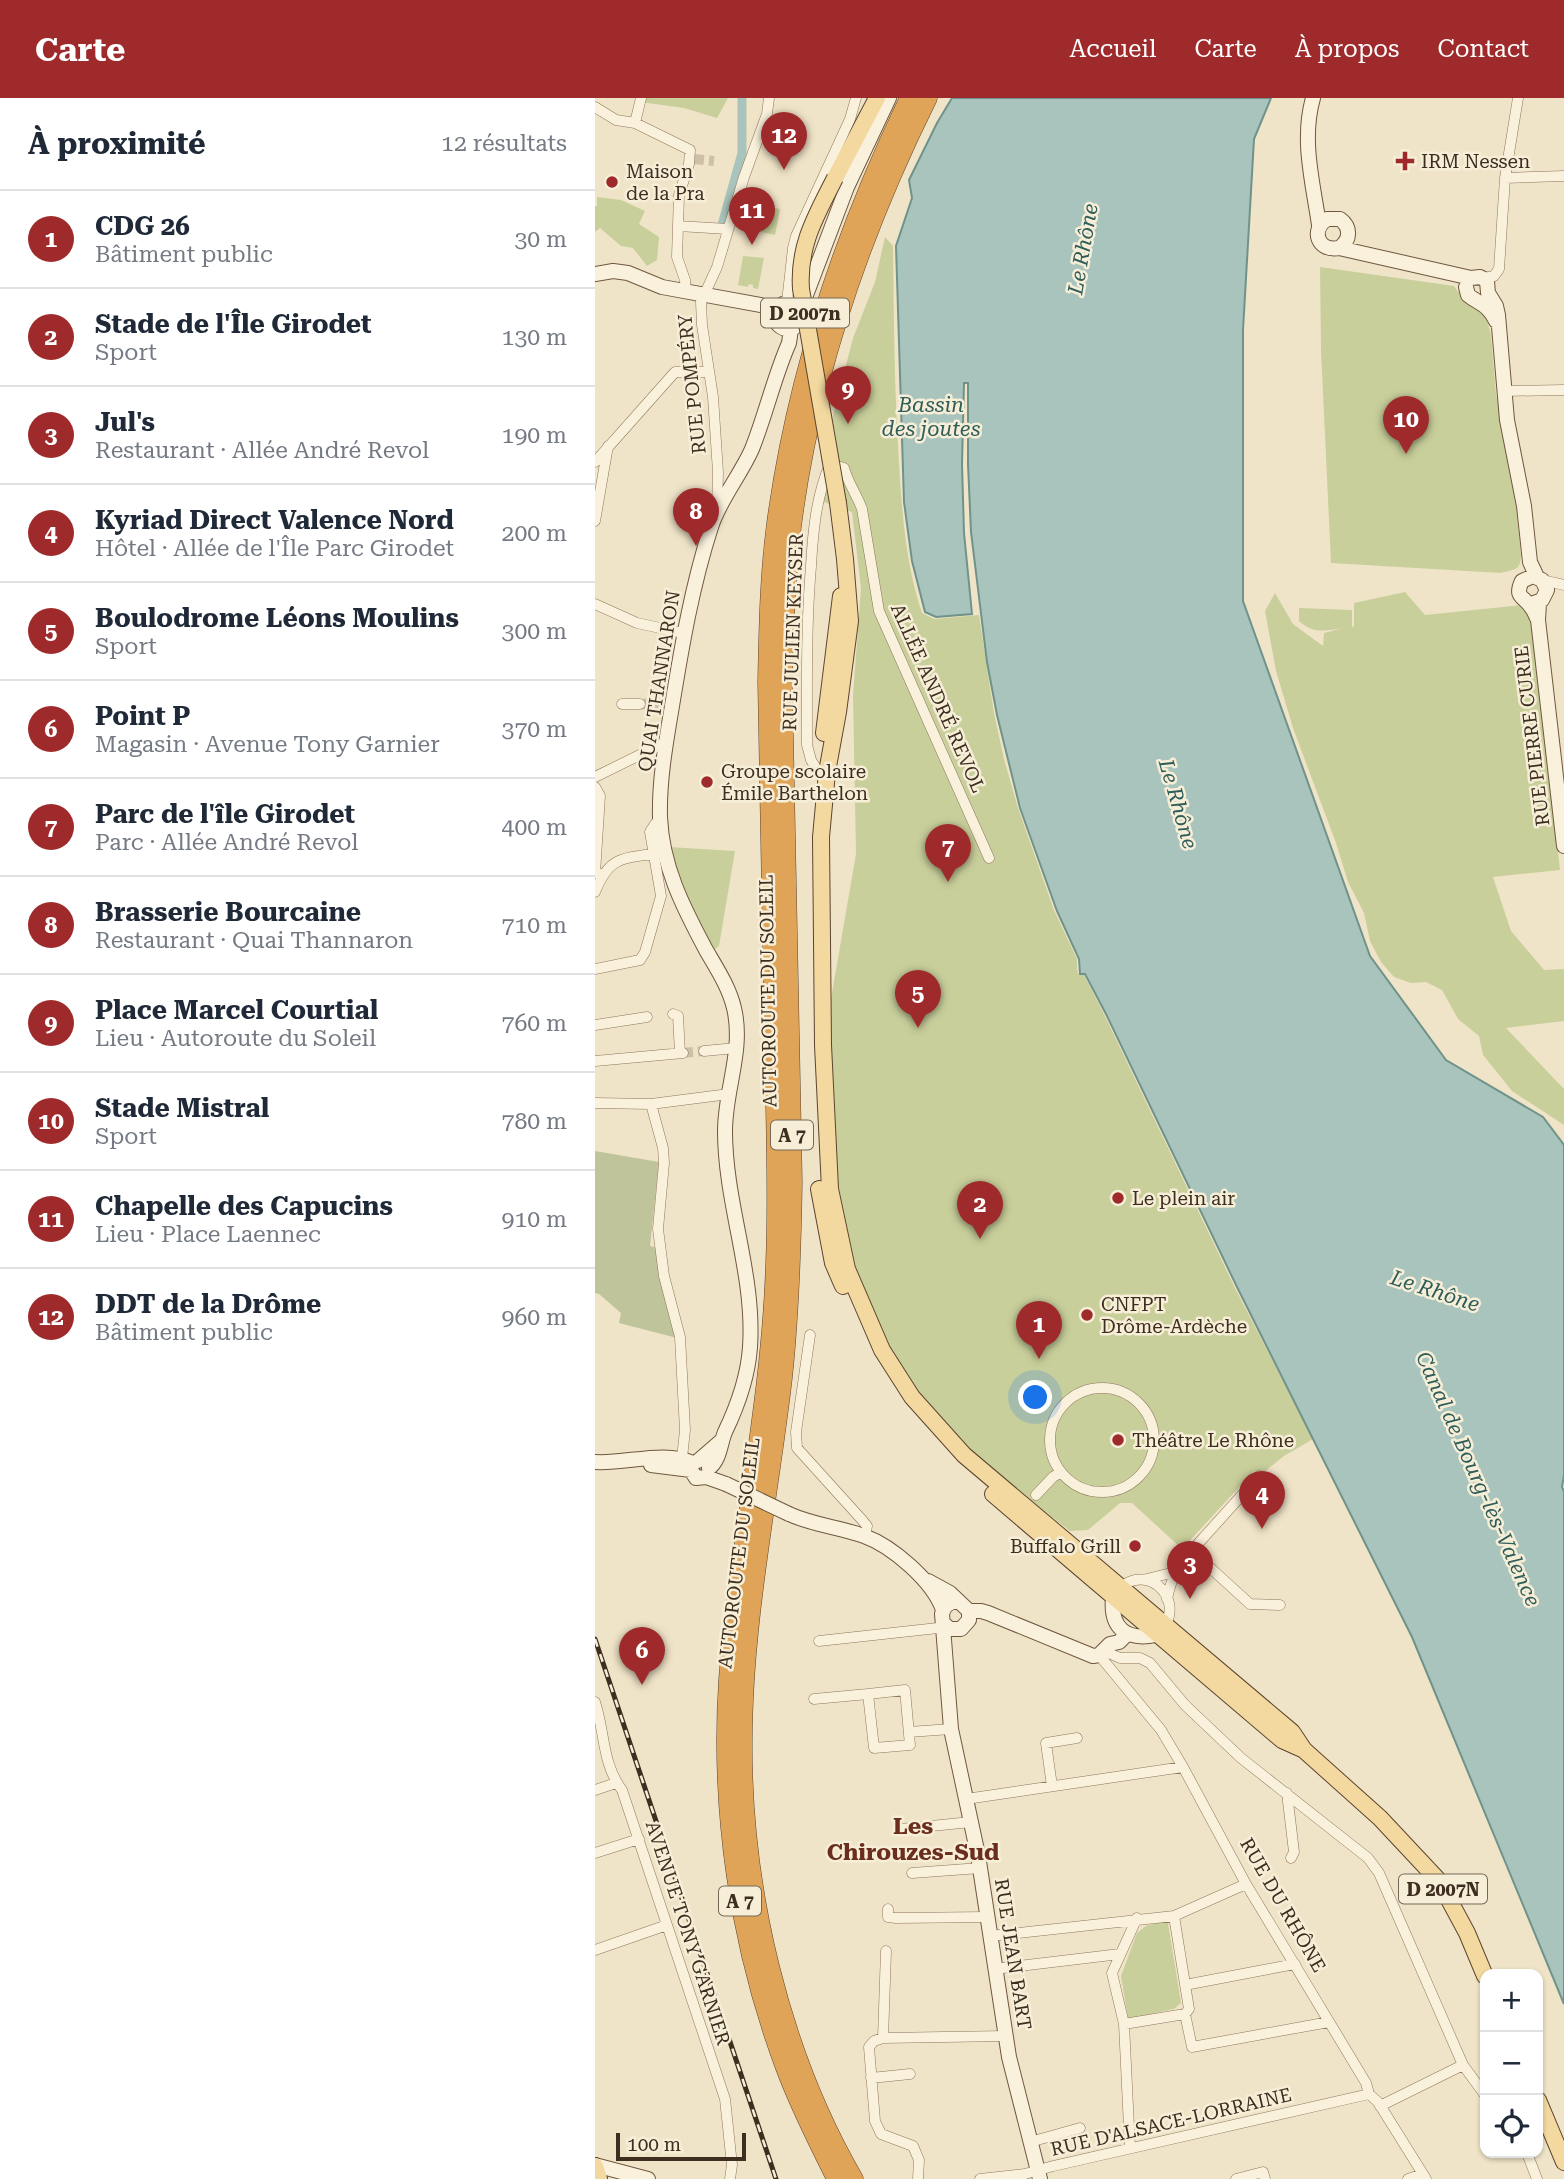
<!DOCTYPE html>
<html lang="fr">
<head>
<meta charset="utf-8">
<style>
  :root { --surface:#fff; --page:#f6f6f7; --text:#1f2937; --muted:#747a83; --line:#e0e1e3; --accent:#9e2a2b }
  body { margin:0; font-family:"Roboto Serif",serif; background:var(--page); color:var(--text) }
  .controls { position:absolute; right:21px; bottom:21px; display:grid; overflow:hidden; border-radius:14px; box-shadow:0 2px 5px #0004 }
  .controls button { width:63px; height:63px; display:grid; place-items:center; padding:0; border:0; border-bottom:2px solid var(--line); background:var(--surface); color:var(--text); font:35px sans-serif }
  .scale { position:absolute; left:21px; bottom:18px; width:130px; box-sizing:border-box; padding-left:7px; border:4px solid #3d2e20; border-top:0; font-size:19px; line-height:24px; white-space:nowrap; color:#3d2e20; -webkit-text-stroke:5px #f7eed8; paint-order:stroke }
  .you { position:absolute; left:441px; top:1300px; width:24px; height:24px; margin:-18px; border:5px solid #fff; border-radius:50%; background:#1a73e8; box-shadow:0 0 0 10px #1a73e833 }
  .badge { display:grid; place-items:center; width:46px; height:46px; border-radius:50%; background:var(--accent); color:#fff; font-size:23px; font-weight:700 }
  .pin { position:absolute; translate:-50% -58px; filter:drop-shadow(0 2px 4px #0008) }
  .pin::after { content:''; position:absolute; top:37px; width:24px; height:21px; background:inherit; clip-path:polygon(0 0,100% 0,50% 100%) }
  .list { margin:0; padding:0; list-style:none }
  h2 { display:flex; justify-content:space-between; align-items:center; height:91px; margin:0; padding:0 28px; font-size:30px }
  h2 small { font-size:23px; font-weight:400; color:var(--muted) }
  .list li { display:grid; grid-template-columns:46px 1fr auto; gap:21px; align-items:center; box-sizing:border-box; height:98px; padding:0 28px; border-top:2px solid var(--line) }
  .list b { display:block; font-size:26px; white-space:nowrap }
  .list p { margin:0; font-size:23px; white-space:nowrap; color:var(--muted) }
  .list em { font-size:23px; font-style:normal; color:var(--muted) }
  .icon { flex:none; width:38px; height:38px; fill:none; stroke:currentColor; stroke-width:2; stroke-linecap:round; stroke-linejoin:round }
  .map { position:relative; flex:none; width:969px; height:2081px; overflow:hidden }
  header { display:flex; align-items:center; gap:42px; box-sizing:border-box; height:98px; padding:0 35px; background:var(--accent); color:#fff }
  header strong { font-size:33px }
  nav { display:flex; gap:38px; margin-inline-start:auto; font-size:24px }
  main { display:flex }
  aside { flex:1; background:var(--surface) }
  .map>svg:first-child { display:block }
</style>
</head>
<body>
<header>
<strong>Carte</strong>
<nav><a>Accueil</a><a>Carte</a><a>À propos</a><a>Contact</a></nav>
</header>
<main>
<aside>
<h2>À proximité<small>12 résultats</small></h2>
<ul class="list">
<li><span class="badge">1</span><div><b>CDG 26</b><p>Bâtiment public</p></div><em>30 m</em></li>
<li><span class="badge">2</span><div><b>Stade de l'Île Girodet</b><p>Sport</p></div><em>130 m</em></li>
<li><span class="badge">3</span><div><b>Jul's</b><p>Restaurant · Allée André Revol</p></div><em>190 m</em></li>
<li><span class="badge">4</span><div><b>Kyriad Direct Valence Nord</b><p>Hôtel · Allée de l'Île Parc Girodet</p></div><em>200 m</em></li>
<li><span class="badge">5</span><div><b>Boulodrome Léons Moulins</b><p>Sport</p></div><em>300 m</em></li>
<li><span class="badge">6</span><div><b>Point P</b><p>Magasin · Avenue Tony Garnier</p></div><em>370 m</em></li>
<li><span class="badge">7</span><div><b>Parc de l'île Girodet</b><p>Parc · Allée André Revol</p></div><em>400 m</em></li>
<li><span class="badge">8</span><div><b>Brasserie Bourcaine</b><p>Restaurant · Quai Thannaron</p></div><em>710 m</em></li>
<li><span class="badge">9</span><div><b>Place Marcel Courtial</b><p>Lieu · Autoroute du Soleil</p></div><em>760 m</em></li>
<li><span class="badge">10</span><div><b>Stade Mistral</b><p>Sport</p></div><em>780 m</em></li>
<li><span class="badge">11</span><div><b>Chapelle des Capucins</b><p>Lieu · Place Laennec</p></div><em>910 m</em></li>
<li><span class="badge">12</span><div><b>DDT de la Drôme</b><p>Bâtiment public</p></div><em>960 m</em></li>
</ul>
</aside>
<div class="map">
<svg width="969" height="2081" viewBox="0 0 969 2081">
  <rect width="100%" height="100%" fill="#f0e4c8"/>
  <path fill="#c9cf9b" d="M46 0H133L122 20 89 10 45 4Z
    M2 99 26 102 50 113 44 126 64 139 62 162 52 168 38 150 26 148 5 130 0 134V108H2Z
    M158 105 185 111 180 137 153 131Z
    M290 139 298 148C299 214 299 280 303 346 306 402 309 461 327 515L339 521 384 517 399 615 409 661 423 710 459 812 482 861V871L484 877H489L509 916 640 1190 718 1341 689 1358 664 1378 659 1373 587 1451 537 1405H525L493 1432 475 1433 435 1402 369 1357 317 1299 252 1171 235 1091 228 947 261 756 258 597 266 490 257 414 223 402 234 366 226 364 258 240 280 184Z
    M148 158 169 160 163 191 158 190V187L154 186 153 189 143 187Z
    M725 169 859 188 869 201 885 212 892 222 896 237 901 296 921 404 926 458C925 473 920 471 906 475L736 465 726 252Z
    M810 494 830 517 927 507 937 519 965 772 898 779 916 833 949 872 969 871V923L911 930 969 991V1027L917 993 888 957 884 938 863 921 847 892 831 884 816 885 799 879 786 864 775 843 769 815 753 784 741 745 698 630 681 573 670 513 680 495 698 526 728 548 729 535 748 530C730 533 718 536 704 523V510L757 512V529L759 528V505Z
    M74 749 140 753 124 848 117 853 90 800Z
    M565 1824 573 1825 586 1905 579 1911 533 1921 526 1878 542 1835 551 1828Z"/>
  <path fill="#bfc49a" d="M0 1053 64 1064 55 1148 63 1150 82 1240 24 1225 26 1215 4 1196 0 1195Z"/>
  <path fill="#a9c4bc" stroke="#6f938a" stroke-width="2" d="M357 0H676L659 41 648 232V503L775 858 851 962 948 1019 969 1047V1377L967 1389 969 1394V1906L817 1539 642 1189 511 916 490 876H485L484 861 462 813 425 710 402 617 392 564 376 434 373 366V285H369L367 366 369 435 377 516 341 519 330 514 317 463 309 404 301 148 317 100 314 82 342 25Z"/>
  <g fill="none" stroke-linecap="round" stroke-linejoin="round">
    <path stroke="#a9c4bc" stroke-width="9" d="M127 127 147 55V0"/>
    <path stroke="#ccc0a6" stroke-width="10" stroke-dasharray="10 5" stroke-linecap="butt" d="M99 61 119 63
      M45 606 67 605
      M88 955 109 953"/>
    <defs>
      <path id="street" d="M0 9 21 22 40 25 95 52 94 66 84 97 82 159 90 182 91 195
        M40 25 46 0
        M910 80 969 78
        M83 128 133 131
        M889 180 899 178 904 171 910 80 923 0
        M192 204 198 150 201 138 255 21 261 0
        M908 293 969 292
        M0 364 80 274H114
        M122 410 123 374 118 299 107 227 106 204 122 169 149 79 172 16 174 0
        M0 423 13 348
        M947 482 969 487
        M0 506 42 525 88 535
        M27 606H45
        M224 675 216 662 212 647C212 587 211 527 216 468 218 433 221 399 235 366L249 370C253 385 262 397 267 411L284 513 394 760
        M0 679 71 644
        M0 689 5 698 0 775 7 776
        M0 794C13 761 25 760 58 756
        M0 871 45 862 50 854 66 798 55 734 60 726 65 721
        M78 916 83 918 85 955
        M0 927 52 919
        M109 953 141 950
        M0 963 88 955
        M0 1005 56 1006 134 996
        M56 1006 68 1050 69 1065 63 1131 69 1178 85 1239 90 1332 87 1360 88 1365
        M215 1237 201 1334 202 1350 268 1423 272 1428 270 1438
        M455 1342a52 52 0 1 1 104 0a52 52 0 1 1-104 0Z
        M441 1397 458 1379 466 1374
        M599 1455 655 1506 685 1507
        M552 1481 580 1474
        M526 1489C552 1467 586 1497 571 1526
        M572 1501C576 1482 582 1466 599 1455L601 1448 664 1378
        M224 1543 343 1530 348 1525
        M509 1553 525 1560H545L555 1565 590 1607 646 1660 773 1760 784 1775 868 1967 890 1997
        M504 1557 566 1632 588 1669 651 1786 771 1985 774 1996 783 2004 831 2081
        M310 1592 315 1647 279 1650 273 1596Z
        M219 1601 273 1596
        M0 1604C10 1634 7 1666 27 1692L130 2001 137 2067 135 2081
        M314 1634 356 1631
        M457 1688 451 1645 482 1640
        M0 1692 21 1685
        M692 1695 699 1754 696 1760
        M371 1701 588 1669
        M306 1731 376 1724
        M0 1755 44 1741
        M317 1775 385 1770
        M293 1811V1819L301 1820 392 1819
        M395 1838 579 1818 651 1786
        M0 1852 72 1827
        M399 1871 525 1856
        M590 1887 700 1866
        M590 1916 597 1949 734 1924
        M529 1926 590 1916 594 1911 579 1818
        M288 1940 291 1853
        M276 1980 315 1976
        M785 2008 868 1967
        M435 2044 485 2030
        M535 2050 529 1926 517 1875 542 1820
        M932 2055 942 2081
        M323 2081 324 2062 318 2048 286 2036 280 2023 274 1949 279 1943 288 1940 410 1938
        M385 2081 430 2076 458 2068 774 1996
        M641 2081 668 2074 670 2081
        M813 2081 828 2076"/>
      <path id="secondary" d="M718 0C706 42 718 85 724 127
        M744 150C756 142 756 129 745 121H732C715 132 723 154 744 150L876 180 885 179 892 183 893 195 901 208 903 217 912 322 929 408 935 464 942 479
        M0 176 18 173 33 175 67 189 182 210
        M871 189 873 197C884 206 893 206 901 223
        M180 218a13 13 0 1 1 26 0a13 13 0 1 1-26 0Z
        M208 205 252 89 294 0
        M944 505 943 522 969 748
        M936 506 947 502 952 492 947 482 938 478 927 483C919 500 929 498 936 509 939 512 940 516 942 520
        M103 1363 126 1343
        M0 1364C32 1366 68 1352 98 1365
        M56 1367 96 1372
        M114 1370C125 1362 125 1346 130 1334 143 1307 153 1279 155 1249 160 1176 130 1106 130 1033 130 991 149 952 139 910 134 889 122 871 111 852 88 809 67 768 65 719 64 682 71 644 77 608 87 547 97 488 116 429 125 401 145 378 157 351 171 316 179 279 194 245L196 231
        M96 1372 101 1380 111 1379 131 1386
        M194 1416C218 1427 244 1429 269 1438 297 1448 338 1483 348 1512
        M333 1483 355 1495 374 1513V1522L366 1531H355L348 1525
        M518 1500C515 1530 531 1543 561 1537
        M364 1504C355 1503 349 1507 347 1516L356 1631 383 1757 414 1959 445 2081
        M374 1513H386L393 1515 498 1558 504 1557 515 1546 524 1544 532 1536
        M0 2067 53 2081"/>
      <path id="primary" d="M240 80 282 0
        M243 405 250 461 255 523 243 614 232 674 226 739 228 947 235 1091 252 1171 287 1252 317 1299 369 1357 697 1634 709 1652 785 1720 844 1783 872 1835 890 1878
        M229 635 246 498
        M224 1091 238 1165 248 1188
        M398 1396 687 1642 707 1651
        M943 2002 969 2064
        M0 2068 4 2081"/>
      <path id="highway" d="M241 2081C223 2045 204 2008 190 1970 144 1847 124 1712 133 1581 144 1441 176 1304 180 1164 183 1095 180 1027 179 958 177 833 174 709 172 584 173 531 174 478 181 425 201 277 249 134 314 0
        M259 2081C185 1953 147 1791 148 1644 148 1522 174 1401 188 1280 195 1215 197 1150 198 1084L188 583C189 532 191 481 197 429 216 279 266 135 333 0"/>
    </defs>
    <use href="#street" stroke="#8d765c" stroke-width="11"/>
    <use href="#secondary" stroke="#6f573f" stroke-width="16"/>
    <use href="#primary" stroke="#5b4430" stroke-width="18"/>
    <use href="#highway" stroke="#5b4430" stroke-width="19"/>
    <use href="#street" stroke="#faf1dc" stroke-width="10"/>
    <use href="#secondary" stroke="#faf1dc" stroke-width="14"/>
    <use href="#primary" stroke="#f3d9a0" stroke-width="16"/>
    <use href="#highway" stroke="#e0a458" stroke-width="18"/>
    <defs>
      <path id="rail" d="M0 1541 181 2081"/>
    </defs>
    <use href="#rail" stroke="#3d2e20" stroke-width="5"/>
    <use href="#rail" stroke="#f7eed8" stroke-width="2.5" stroke-dasharray="8" stroke-linecap="butt"/>
    <defs>
      <path id="secondary-bridge" d="M131 1386 194 1416"/>
      <path id="primary-bridge" d="M240 80C221 118 203 147 206 191L243 405"/>
    </defs>
    <use href="#secondary-bridge" stroke="#6f573f" stroke-width="16" stroke-linecap="butt"/>
    <use href="#primary-bridge" stroke="#5b4430" stroke-width="18" stroke-linecap="butt"/>
    <use href="#secondary-bridge" stroke="#faf1dc" stroke-width="14"/>
    <use href="#primary-bridge" stroke="#f3d9a0" stroke-width="16"/>
  </g>
  <g fill="#9e2a2b" stroke="#f7eed8" stroke-width="2.5">
    <path d="M806.5 52.5h7v7h7v7h-7v7h-7v-7h-7v-7h7z"/>
    <circle cx="17" cy="84" r="7"/>
    <circle cx="112" cy="684" r="7"/>
    <circle cx="523" cy="1100" r="7"/>
    <circle cx="492" cy="1217" r="7"/>
    <circle cx="523" cy="1342" r="7"/>
    <circle cx="540" cy="1448" r="7"/>
  </g>
  <g text-anchor="middle" dominant-baseline="central" stroke-width="5" stroke-linejoin="round" paint-order="stroke">
    <g fill="#f7eed8" stroke="#756857" stroke-width="2">
      <rect x="166" y="200.5" width="88" height="29" rx="5"/>
      <rect x="176" y="1022.5" width="42" height="29" rx="5"/>
      <rect x="804" y="1776.5" width="88" height="29" rx="5"/>
      <rect x="124" y="1788.5" width="42" height="29" rx="5"/>
    </g>
    <g font-size="18" font-weight="bold" fill="#3d2e20">
      <text x="210" y="215">D 2007n</text>
      <text x="197" y="1037">A 7</text>
      <text x="848" y="1791">D 2007N</text>
      <text x="145" y="1803">A 7</text>
    </g>
    <g font-size="19" fill="#3d2e20" stroke="#f7eed8" text-anchor="start">
      <text x="826" y="63">IRM Nessen</text>
      <text x="31" y="73">Maison<tspan x="31" dy="22">de la Pra</tspan></text>
      <text x="126" y="673">Groupe scolaire<tspan x="126" dy="22">Émile Barthelon</tspan></text>
      <text x="537" y="1100">Le plein air</text>
      <text x="506" y="1206">CNFPT<tspan x="506" dy="22">Drôme-Ardèche</tspan></text>
      <text x="537" y="1342">Théâtre Le Rhône</text>
      <text x="526" y="1448" text-anchor="end">Buffalo Grill</text>
    </g>
    <g font-size="19" fill="#3d2e20" stroke="#f7eed8">
      <text transform="translate(97 286) rotate(-96)">RUE POMPÉRY</text>
      <text transform="translate(198 534) rotate(-88)">RUE JULIEN KEYSER</text>
      <text transform="translate(64 583) rotate(-81)">QUAI THANNARON</text>
      <text transform="translate(343 600) rotate(66)">ALLÉE ANDRÉ REVOL</text>
      <text transform="translate(937 638) rotate(-97)">RUE PIERRE CURIE</text>
      <text transform="translate(173 893) rotate(-91)">AUTOROUTE DU SOLEIL</text>
      <text transform="translate(144 1455) rotate(-83)">AUTOROUTE DU SOLEIL</text>
      <text transform="translate(688 1807) rotate(60)">RUE DU RHÔNE</text>
      <text transform="translate(93 1835) rotate(72)">AVENUE TONY GARNIER</text>
      <text transform="translate(418 1856) rotate(81)">RUE JEAN BART</text>
      <text transform="translate(576 2024) rotate(-13)">RUE D'ALSACE-LORRAINE</text>
    </g>
    <g font-size="21" font-style="italic" fill="#2f5d5a" stroke="#f7eed8">
      <text transform="translate(488 151) rotate(-80)">Le Rhône</text>
      <text x="336" y="307">Bassin<tspan x="336" dy="24">des joutes</tspan></text>
      <text transform="translate(583 706) rotate(74)">Le Rhône</text>
      <text transform="translate(840 1193) rotate(18)">Le Rhône</text>
      <text transform="translate(883 1381) rotate(66)">Canal de Bourg-lès-Valence</text>
    </g>
    <g font-size="23" font-weight="bold" fill="#6b2e1e" stroke="#f7eed8">
      <text x="318" y="1728">Les<tspan x="318" dy="26">Chirouzes-Sud</tspan></text>
    </g>
  </g>
</svg>
<div class="controls">
<button>+</button>
<button>−</button>
<button><svg class="icon" aria-label="locate" viewBox="0 0 24 24"><circle cx="12" cy="12" r="6"/><path d="M12 2v4M12 18v4M2 12h4M18 12h4"/></svg></button>
</div>
<div class="scale">100 m</div>
<div class="you"></div>
<div class="pin badge" style="left:444px;top:1261px">1</div>
<div class="pin badge" style="left:385px;top:1141px">2</div>
<div class="pin badge" style="left:595px;top:1501px">3</div>
<div class="pin badge" style="left:667px;top:1431px">4</div>
<div class="pin badge" style="left:323px;top:930px">5</div>
<div class="pin badge" style="left:47px;top:1587px">6</div>
<div class="pin badge" style="left:353px;top:784px">7</div>
<div class="pin badge" style="left:101px;top:448px">8</div>
<div class="pin badge" style="left:253px;top:326px">9</div>
<div class="pin badge" style="left:811px;top:356px">10</div>
<div class="pin badge" style="left:157px;top:147px">11</div>
<div class="pin badge" style="left:189px;top:72px">12</div>
</div>
</main>
</body>
</html>
